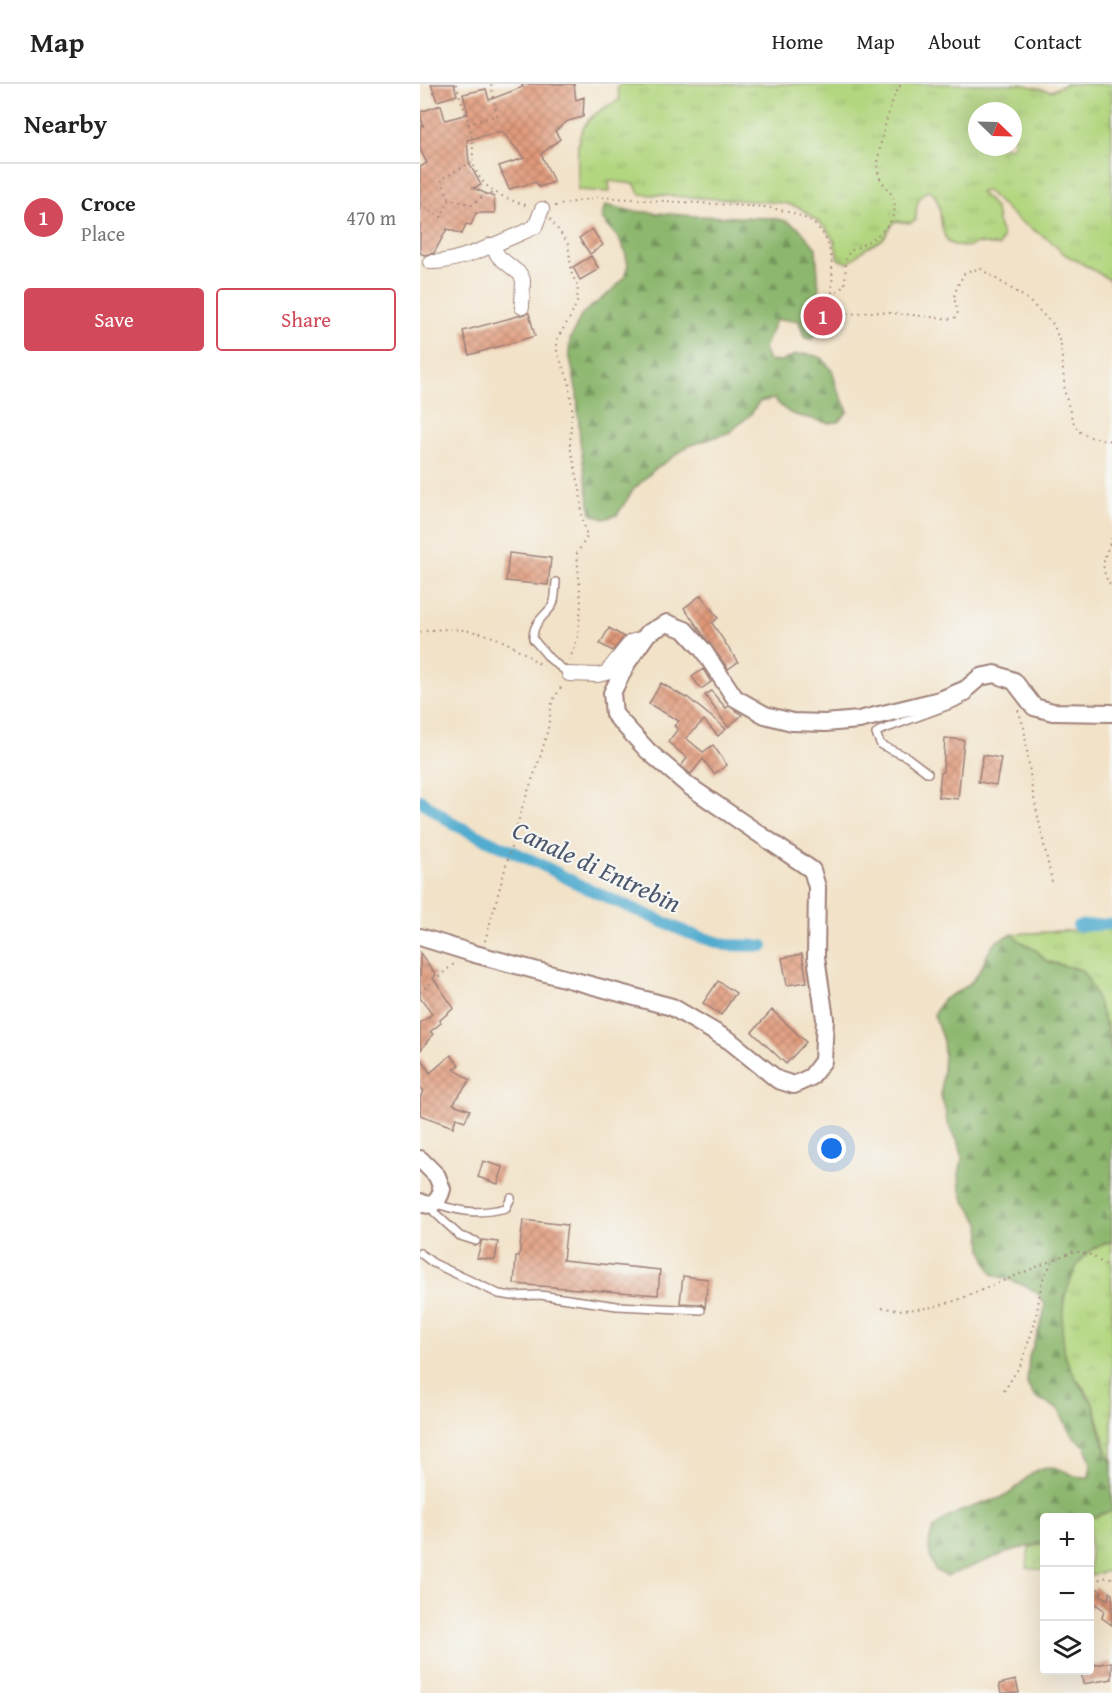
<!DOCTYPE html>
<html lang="en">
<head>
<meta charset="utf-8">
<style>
  :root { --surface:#fff; --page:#f6f6f6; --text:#222; --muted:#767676; --line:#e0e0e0; --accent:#d1495b }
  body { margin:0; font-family:"Gentium Book Plus",serif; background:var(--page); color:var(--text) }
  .controls { position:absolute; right:18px; bottom:18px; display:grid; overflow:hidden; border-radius:6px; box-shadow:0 6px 24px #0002 }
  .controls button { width:54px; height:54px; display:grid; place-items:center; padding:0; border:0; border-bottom:2px solid var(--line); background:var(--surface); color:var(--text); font:30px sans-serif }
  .compass { position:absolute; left:548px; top:18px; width:54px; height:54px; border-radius:50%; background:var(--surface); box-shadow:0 6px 24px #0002; rotate:113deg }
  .you { position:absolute; left:412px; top:1065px; width:21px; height:21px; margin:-15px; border:4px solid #fff; border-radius:50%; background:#1a73e8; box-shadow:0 0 0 9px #1a73e833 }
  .badge { display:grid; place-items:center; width:39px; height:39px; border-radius:50%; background:var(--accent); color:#fff; font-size:20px; font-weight:700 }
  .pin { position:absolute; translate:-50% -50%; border:3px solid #fff; box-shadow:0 2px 6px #0006 }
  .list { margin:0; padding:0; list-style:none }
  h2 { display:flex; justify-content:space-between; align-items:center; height:78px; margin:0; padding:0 24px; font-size:26px }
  h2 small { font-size:20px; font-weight:400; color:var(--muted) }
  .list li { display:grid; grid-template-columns:39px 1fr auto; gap:18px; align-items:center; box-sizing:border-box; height:108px; padding:0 24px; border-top:2px solid var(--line) }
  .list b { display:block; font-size:22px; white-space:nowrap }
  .list p { margin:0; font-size:20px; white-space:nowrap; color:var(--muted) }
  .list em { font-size:20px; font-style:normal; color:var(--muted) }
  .actions { display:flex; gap:12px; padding:18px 24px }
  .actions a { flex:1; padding:14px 0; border:2px solid var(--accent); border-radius:6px; text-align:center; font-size:21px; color:var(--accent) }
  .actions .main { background:var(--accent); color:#fff }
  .icon { flex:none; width:33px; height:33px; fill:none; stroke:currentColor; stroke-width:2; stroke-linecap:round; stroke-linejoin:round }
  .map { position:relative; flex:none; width:692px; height:1609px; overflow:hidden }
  header { display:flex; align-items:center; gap:36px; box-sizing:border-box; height:84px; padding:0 30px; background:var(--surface); border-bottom:2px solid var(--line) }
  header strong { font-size:28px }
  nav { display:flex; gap:33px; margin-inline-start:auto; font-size:21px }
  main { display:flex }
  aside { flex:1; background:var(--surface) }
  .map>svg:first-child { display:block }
</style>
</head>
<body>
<header>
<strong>Map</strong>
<nav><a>Home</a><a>Map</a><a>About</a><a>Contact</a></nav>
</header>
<main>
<aside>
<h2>Nearby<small></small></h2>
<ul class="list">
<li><span class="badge">1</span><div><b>Croce</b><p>Place</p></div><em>470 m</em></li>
</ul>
<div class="actions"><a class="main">Save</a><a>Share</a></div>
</aside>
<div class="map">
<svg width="692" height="1609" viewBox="0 0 692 1609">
  <defs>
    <pattern id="grass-tufts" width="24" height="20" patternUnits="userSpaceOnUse" patternTransform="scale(1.5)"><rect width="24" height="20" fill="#b2d67f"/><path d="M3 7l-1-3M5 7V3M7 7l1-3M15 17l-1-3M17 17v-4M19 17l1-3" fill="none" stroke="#9bb76e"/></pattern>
    <pattern id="forest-firs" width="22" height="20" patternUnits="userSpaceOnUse" patternTransform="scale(1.5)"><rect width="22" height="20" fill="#8db76e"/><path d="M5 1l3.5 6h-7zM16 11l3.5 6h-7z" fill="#75945b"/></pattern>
    <pattern id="building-cross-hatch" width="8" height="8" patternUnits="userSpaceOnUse" patternTransform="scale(1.5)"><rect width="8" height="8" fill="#e09979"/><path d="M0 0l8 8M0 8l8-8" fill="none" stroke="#b87c63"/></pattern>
  </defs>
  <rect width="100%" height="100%" fill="#f6f6f2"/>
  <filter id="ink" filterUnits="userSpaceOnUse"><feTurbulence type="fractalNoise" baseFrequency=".0167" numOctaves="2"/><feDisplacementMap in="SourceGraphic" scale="12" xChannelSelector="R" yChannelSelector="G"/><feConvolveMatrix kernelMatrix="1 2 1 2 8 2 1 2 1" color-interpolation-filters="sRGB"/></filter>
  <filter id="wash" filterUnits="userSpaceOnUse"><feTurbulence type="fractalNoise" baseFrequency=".008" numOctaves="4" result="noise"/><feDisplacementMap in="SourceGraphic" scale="24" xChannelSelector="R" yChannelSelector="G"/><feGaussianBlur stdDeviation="1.35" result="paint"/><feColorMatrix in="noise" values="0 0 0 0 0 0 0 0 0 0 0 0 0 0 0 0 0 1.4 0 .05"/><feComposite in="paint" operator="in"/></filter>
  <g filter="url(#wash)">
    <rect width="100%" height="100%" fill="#f2e2c7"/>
    <path fill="url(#grass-tufts)" stroke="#7e7a55" stroke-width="1.5" fill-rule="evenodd" d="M201 0H601L631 7 645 0H692V200L688 195 670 184 644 170 628 155 598 136 567 107 560 108C566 114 576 121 577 131 578 140 575 131 578 140 582 150 585 153 579 162L557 159C548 165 539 163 529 159 516 144 526 121 510 106 496 112 496 123 496 136L490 139 475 137 463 155 445 165 428 179 418 175 415 158 405 143 380 124 364 119 335 117 219 110 215 100 189 97 190 108 158 106C158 59 150 37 200 16L197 3ZM557 27H593V63H557Z
      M692 844V974L688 944 665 891 654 883 640 882 626 877 617 867 598 856 594 850Z
      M692 1157V1380C684 1361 681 1341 674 1322 669 1308 656 1297 649 1283 635 1252 641 1198 664 1172 671 1164 682 1162 692 1157Z
      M687 1427H692V1489L687 1487 670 1492V1434Z
      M624 1458V1486L607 1484 609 1464Z"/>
    <path fill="url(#forest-firs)" stroke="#6c6b4c" stroke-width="1.5" d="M185 121 212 127 276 132 352 134 366 137 379 144 396 164 399 207 392 224 399 236 400 247 391 255 385 254C381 248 382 242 378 236H356L344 264 349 277H362L375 271 388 270 402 274 413 288 416 302 428 327 418 338C402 340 402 337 388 334 371 331 367 329 354 315L339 318 331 330 310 348 269 362 234 386 213 406 197 431 184 435 171 430 160 357 157 309 149 269 150 256 162 230 194 205 204 194 208 181 205 167 199 155 181 134Z
      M594 850 598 856 617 867 626 877 661 886C677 905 689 949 692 974V1157L676 1163 665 1171 656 1183 644 1214 642 1243 645 1272 657 1297 673 1319 684 1360 692 1380V1427L670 1434H624V1458L622 1459 594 1466 527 1492 515 1486C496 1443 525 1432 561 1420 569 1417 580 1415 587 1411 602 1402 610 1384 629 1383 638 1382 647 1389 655 1392 660 1393 665 1393 669 1393L671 1380 666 1363 651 1350 638 1325 614 1312 607 1300 609 1273 623 1234 625 1221 618 1210 606 1202 572 1190 562 1166 560 1139 544 1116 540 1103 539 1090 542 1076 540 1062 527 1038 525 1025 521 1012 524 971 523 957 514 931C524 906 536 914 552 897 571 878 562 857 594 850Z"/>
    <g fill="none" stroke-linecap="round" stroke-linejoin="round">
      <path stroke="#51accf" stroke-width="12" d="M0 716 35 741 120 780 164 803 268 849 306 861 343 862
        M658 842 692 840"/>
    </g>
    <g id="blocks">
      <path fill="url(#building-cross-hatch)" d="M11 0H34L37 11 17 17Z
        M101 0H154L156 16 164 13 163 33 148 37 135 47 140 55 121 70 134 98 119 103 116 98 89 105 79 82 104 74 82 47 47 56 49 79 61 101 53 104 74 113 75 129H56L51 141 46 140 42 150 27 145 14 169 4 171 0 169V83L7 79 0 65V43L3 42 0 28 21 21 25 36 48 30 43 10 66 5 69 16 103 3Z
        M172 145 183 161 170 170 159 154Z
        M171 172 179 185 160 196 153 183Z
        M109 229 115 252 49 271 43 247Z
        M89 469 131 474 128 501 86 497Z
        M281 511 298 534 292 539 318 578 308 585 264 524Z
        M189 544 204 553 193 567 180 560Z
        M283 585 291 598 281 605 272 593Z
        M241 599 266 614 267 613 306 645 298 652 284 636 266 654 283 668 293 661 307 681 294 690 283 675 271 690 261 682 267 674 248 658 258 645 254 642 259 637 229 620Z
        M291 607 306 624 309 622 322 631 308 643 285 611Z
        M525 654 544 656 538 715 518 713 521 688H523Z
        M563 671 581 674 576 701 558 698Z
        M0 869 16 891 13 894 34 924 20 936 21 939 10 948 13 950 0 967V939L12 930 0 914Z
        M382 870 387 898 367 901 362 874Z
        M298 897 316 909 301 931 283 919Z
        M352 926 386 958 366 980 332 948Z
        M31 971 39 981 34 985 50 996 33 1020 50 1026 45 1037 36 1034 33 1043 0 1031V1015L3 1006 0 1003V972L10 989Z
        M63 1077 83 1083 78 1100 58 1093Z
        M103 1136 147 1141 143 1176 240 1186 238 1211 94 1200 96 1173H99Z
        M62 1156 78 1158 75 1176 57 1174Z
        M263 1192 288 1195 285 1223 281 1220 260 1219Z
        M675 1503 682 1508 680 1511 688 1516 690 1508 692 1509V1541L682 1534 684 1526 674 1519 669 1525V1506L672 1507Z
        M692 1578V1595L663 1600 661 1587H669V1582Z
        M596 1596 599 1609H581L579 1600Z"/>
    </g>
  </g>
  <g filter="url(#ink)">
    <use href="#blocks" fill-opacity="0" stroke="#9e8079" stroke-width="1.5"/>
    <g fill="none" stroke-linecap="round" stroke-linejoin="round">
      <defs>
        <path id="service" d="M136 498C135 505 136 517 132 522 123 534 113 538 113 555L130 575 149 590
          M508 689 487 673 461 661 456 650 459 647 535 619 548 612
          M18 1116 20 1121C45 1129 61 1130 86 1124L91 1114
          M10 1121 15 1129 40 1152 56 1157
          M0 1169 13 1179 79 1210 92 1212 120 1211 197 1222 281 1226"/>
        <path id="minor" d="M71 161 79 173 100 190 103 196 102 223
          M10 178C37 180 89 154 115 143L122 125
          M149 590 178 591 186 589 211 558 224 554"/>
        <path id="tertiary" d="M0 853 55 870 252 923 310 957 358 996 374 1001 391 993 403 977 405 935 396 873 397 803 392 786 269 702 228 667 194 630 192 609 207 579 228 549 247 539 265 546 283 566 315 614 345 631 372 638 405 639 439 636 520 616 546 605 560 593 575 590 594 597 614 623 633 628 692 629
          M0 1075 17 1092 22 1105C19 1117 12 1125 0 1118"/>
      </defs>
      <use href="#service" stroke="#9e8079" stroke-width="10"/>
      <use href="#minor" stroke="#9e8079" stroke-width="16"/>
      <use href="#tertiary" stroke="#9e8079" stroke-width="20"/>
      <path stroke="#9e8079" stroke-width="2" stroke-dasharray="1.5 4.5" stroke-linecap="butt" d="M36 0C41 18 49 36 52 54 54 64 51 78 56 87 65 107 88 116 109 122
        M48 40 77 31 71 0
        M29 114 21 95 54 77
        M0 121 21 133 30 115 52 121 66 110 76 109
        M135 122 178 113 344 123C400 131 415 149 412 205 412 212 413 222 419 227 427 232 437 229 446 228 475 228 505 233 533 235L538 231 534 213 537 203 544 190 551 186 561 185 606 214 634 241 641 262 645 309 652 335 658 347 670 353 692 357
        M130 135 148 159 152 191 158 202 157 218 151 232 137 255V268L149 297 152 324 150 362 160 405 162 432 167 453 157 469 161 521 158 552 149 578
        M412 212 425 201 426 174 430 167C449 158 483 140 473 114 469 103 458 98 458 85 457 65 470 17 481 0
        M692 454C684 475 678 483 692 504
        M0 548C34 541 70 547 99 566 108 571 114 577 123 582
        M598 626 604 643 612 705 633 802
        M65 857 102 724 120 674 128 645 132 618 143 600
        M0 908 35 879
        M462 1224 483 1226 508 1224 538 1216 633 1176
        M584 1307 601 1280 615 1239 622 1197 633 1176 654 1167 671 1171 692 1186
        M673 1497 688 1493 692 1494"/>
      <use href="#service" stroke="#fff" stroke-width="7"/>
      <use href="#minor" stroke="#fff" stroke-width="14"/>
      <use href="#tertiary" stroke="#fff" stroke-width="16"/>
    </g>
  </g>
  <g text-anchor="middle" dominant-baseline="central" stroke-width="4.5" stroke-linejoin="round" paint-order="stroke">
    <g font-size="26" font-style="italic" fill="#4d576d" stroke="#f6f6f2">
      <text transform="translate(177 782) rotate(25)">Canale di Entrebin</text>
    </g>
  </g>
</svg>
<div class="controls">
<button>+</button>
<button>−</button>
<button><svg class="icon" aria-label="layers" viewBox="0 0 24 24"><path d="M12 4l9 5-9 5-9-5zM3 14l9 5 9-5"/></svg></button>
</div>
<svg class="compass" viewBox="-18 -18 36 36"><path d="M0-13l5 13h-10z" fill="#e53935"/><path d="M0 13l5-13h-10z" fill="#767676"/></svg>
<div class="you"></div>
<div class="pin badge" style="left:403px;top:232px">1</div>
</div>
</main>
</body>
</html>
